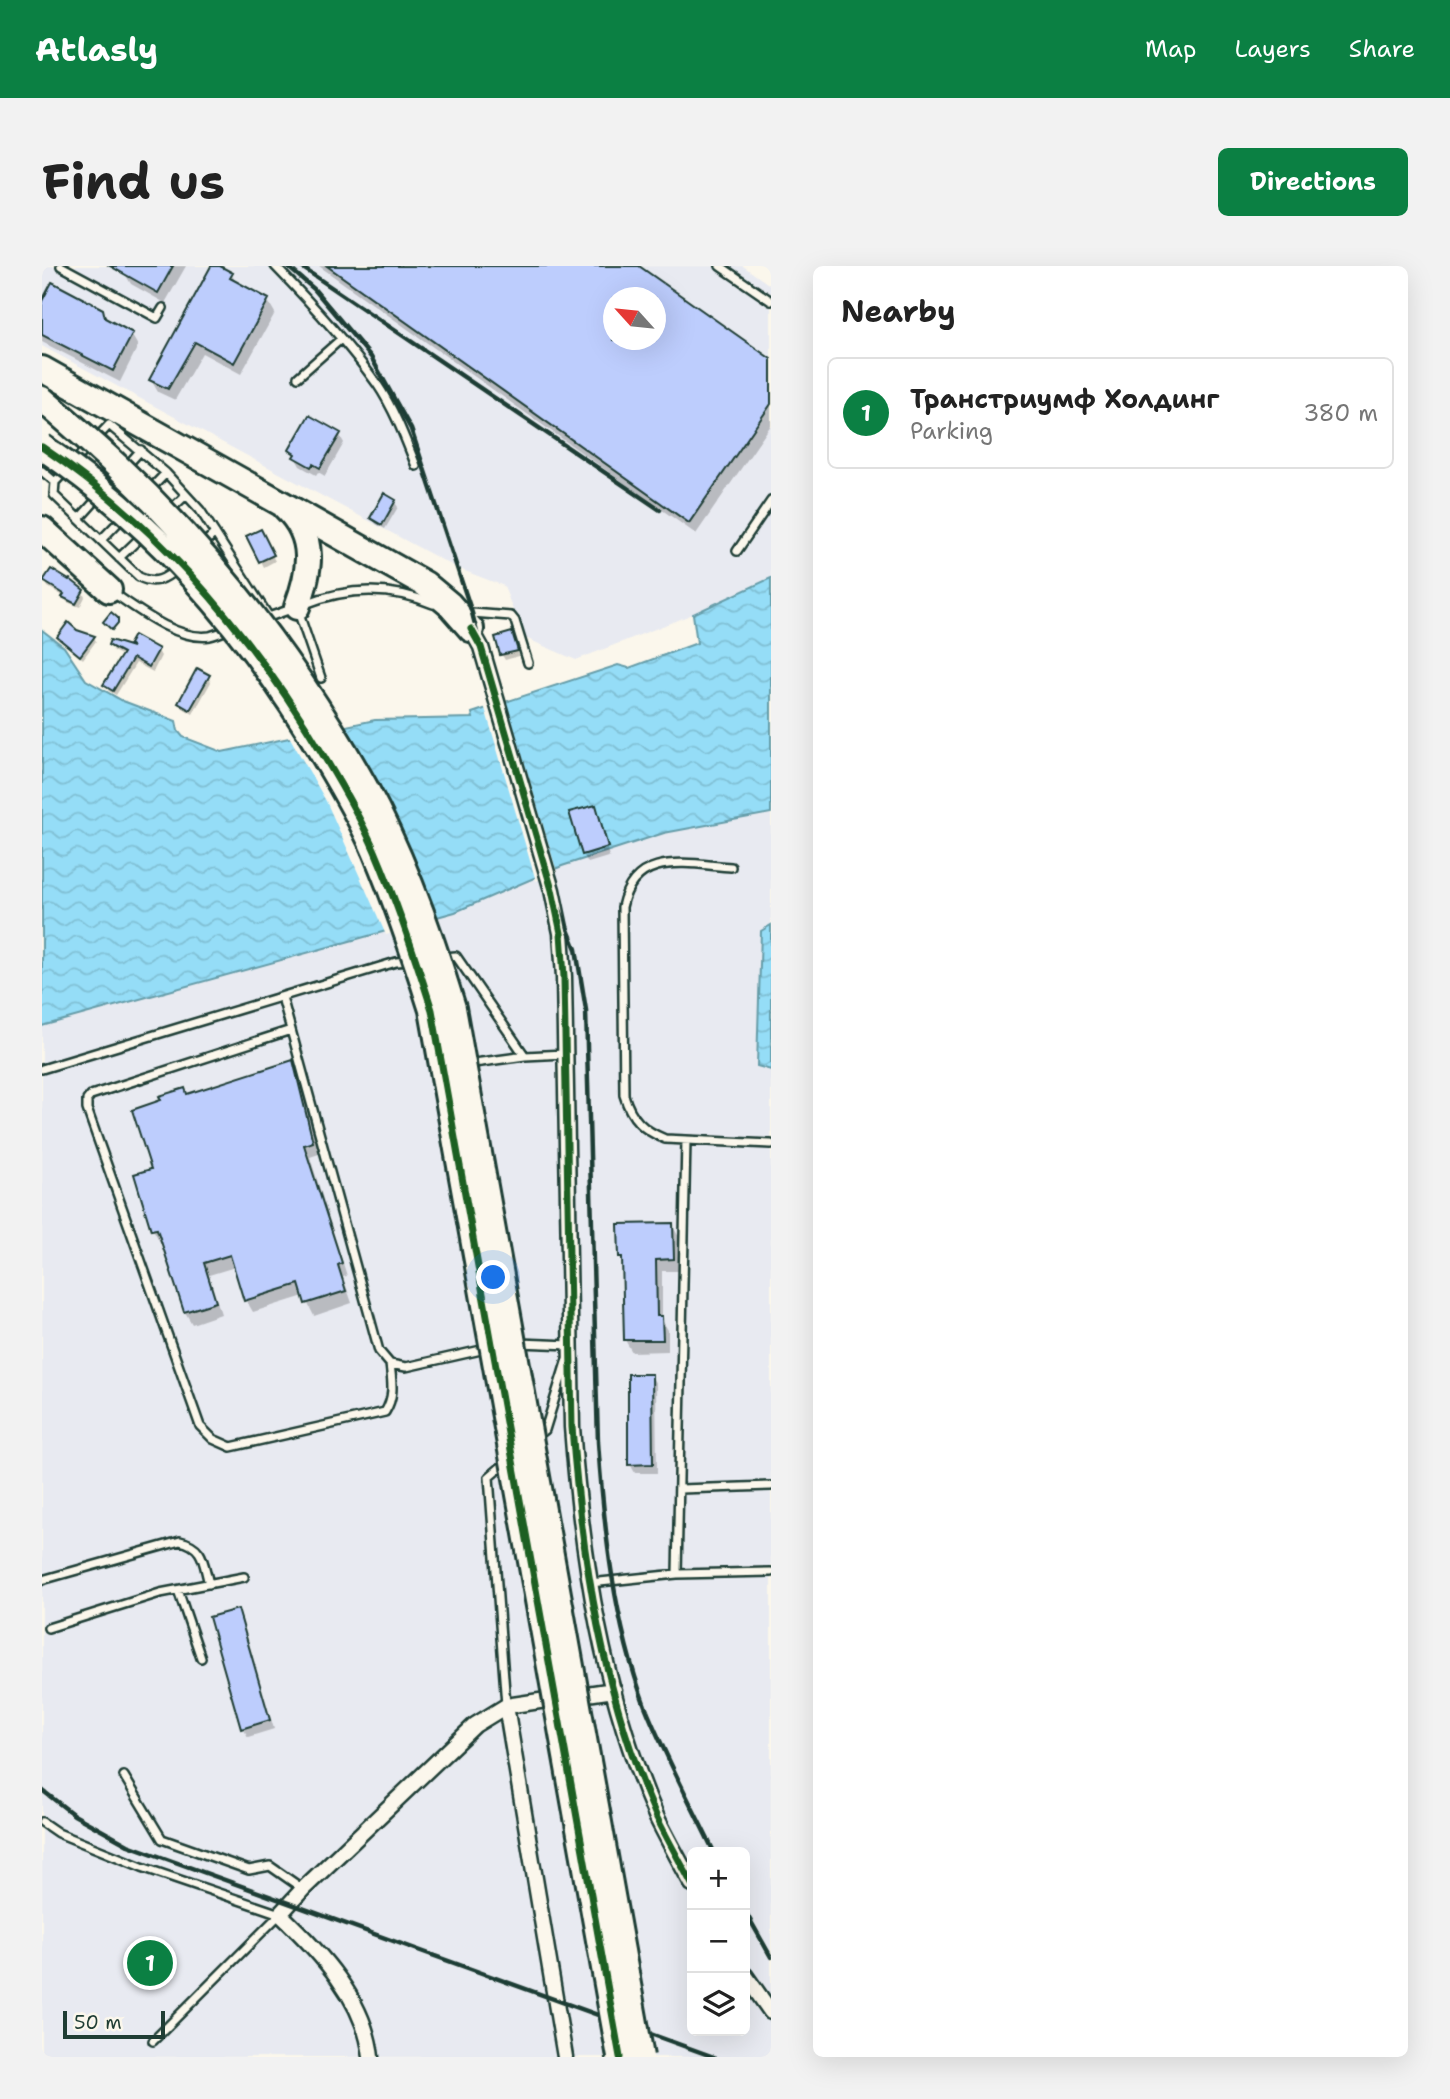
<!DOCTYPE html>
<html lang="en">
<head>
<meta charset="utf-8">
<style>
  :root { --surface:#fff; --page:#f2f2f2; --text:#222; --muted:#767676; --line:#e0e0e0; --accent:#0b8043 }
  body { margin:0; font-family:"Shantell Sans",sans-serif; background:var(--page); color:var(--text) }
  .controls { position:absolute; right:21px; bottom:21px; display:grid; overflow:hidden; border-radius:10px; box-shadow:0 7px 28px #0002 }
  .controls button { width:63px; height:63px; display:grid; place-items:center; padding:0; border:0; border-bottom:2px solid var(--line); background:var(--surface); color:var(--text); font:35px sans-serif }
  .compass { position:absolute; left:561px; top:21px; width:63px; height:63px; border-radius:50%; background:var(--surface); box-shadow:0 7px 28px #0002; rotate:297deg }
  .scale { position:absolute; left:21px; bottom:18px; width:102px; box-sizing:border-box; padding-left:7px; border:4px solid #1f3d34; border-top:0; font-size:19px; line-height:24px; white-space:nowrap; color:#1f3d34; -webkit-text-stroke:5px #fbf7ec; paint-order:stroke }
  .you { position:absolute; left:452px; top:1012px; width:24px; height:24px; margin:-18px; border:5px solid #fff; border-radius:50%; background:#1a73e8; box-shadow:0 0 0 10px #1a73e833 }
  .badge { display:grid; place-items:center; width:46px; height:46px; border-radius:50%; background:var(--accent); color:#fff; font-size:23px; font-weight:700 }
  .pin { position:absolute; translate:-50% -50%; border:4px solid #fff; box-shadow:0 2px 7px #0006 }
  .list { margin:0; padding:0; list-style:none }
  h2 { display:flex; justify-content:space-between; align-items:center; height:91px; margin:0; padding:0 28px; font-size:30px }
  h2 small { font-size:23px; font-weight:400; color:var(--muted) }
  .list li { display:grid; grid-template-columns:46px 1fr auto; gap:21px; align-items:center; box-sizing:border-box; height:112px; margin:0 14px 14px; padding:0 14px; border:2px solid var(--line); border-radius:10px }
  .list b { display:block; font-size:26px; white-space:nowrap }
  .list p { margin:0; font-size:23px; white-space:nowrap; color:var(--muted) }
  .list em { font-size:23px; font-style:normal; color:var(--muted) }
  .icon { flex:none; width:38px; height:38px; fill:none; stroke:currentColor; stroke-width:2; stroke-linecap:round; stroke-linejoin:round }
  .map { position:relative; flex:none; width:729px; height:1791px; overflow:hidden; border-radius:10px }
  header { display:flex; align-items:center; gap:42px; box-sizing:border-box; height:98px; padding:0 35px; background:var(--accent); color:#fff }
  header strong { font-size:33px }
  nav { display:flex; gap:38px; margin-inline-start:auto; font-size:24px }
  .intro { display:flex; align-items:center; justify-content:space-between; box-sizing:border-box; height:168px; padding:0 42px }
  h1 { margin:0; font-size:49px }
  .button { padding:18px 32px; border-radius:10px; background:var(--accent); color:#fff; font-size:24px; font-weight:700 }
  main { display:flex; gap:42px; padding:0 42px }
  aside { flex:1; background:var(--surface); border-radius:10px; box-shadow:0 7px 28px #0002 }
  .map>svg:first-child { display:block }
</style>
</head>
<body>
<header>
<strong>Atlasly</strong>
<nav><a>Map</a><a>Layers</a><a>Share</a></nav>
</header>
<div class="intro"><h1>Find us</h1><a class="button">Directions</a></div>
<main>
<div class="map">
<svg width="729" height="1791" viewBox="0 0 729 1791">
  <defs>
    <pattern id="water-waves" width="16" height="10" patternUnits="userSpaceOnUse" patternTransform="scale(1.75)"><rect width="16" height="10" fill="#95ddf7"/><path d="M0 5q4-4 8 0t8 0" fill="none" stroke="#80bfd4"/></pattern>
  </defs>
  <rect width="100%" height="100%" fill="#fbf7ec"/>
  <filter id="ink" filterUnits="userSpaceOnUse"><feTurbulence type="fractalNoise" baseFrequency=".0143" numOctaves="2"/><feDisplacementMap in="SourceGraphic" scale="14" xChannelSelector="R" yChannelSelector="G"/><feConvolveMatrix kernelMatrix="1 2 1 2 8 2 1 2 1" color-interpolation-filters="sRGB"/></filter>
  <g filter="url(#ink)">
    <path fill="#e8eaf1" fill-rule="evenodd" d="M0 0H701L729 20V312L651 348 534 394 481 371 462 320 415 302 0 80ZM572 32H614V74H572Z
      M729 547V659L719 665 715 799 729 804V1791H0V760L413 646 520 600 622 567ZM650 1586H703V1765H650Z"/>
    <path fill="url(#water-waves)" stroke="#669da9" stroke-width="2" d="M729 312V547L622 567 520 600 413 646 0 760V364L22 381 44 414 81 435 134 455 136 465 141 471 180 486 333 454 431 452 430 447 576 399 587 402 655 377 651 348Z
      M729 659V804L715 800 719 665Z"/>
    <path fill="#fbf7ec" d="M463 431 515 606 494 615 442 439Z
      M259 467 378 614 396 654 344 669 284 535 247 470Z"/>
    <path fill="#0003" fill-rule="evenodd" d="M86 0H144L123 37 89 18 82 6Z
      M171 0 190 9 195 18 226 35 233 47 199 108 160 87 133 134 116 126 109 114Z
      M277 0H594L729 95V159L654 268ZM572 32H614V74H572Z
      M0 39 60 44 67 56 89 68 96 80 78 116 0 76Z
      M297 168 302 177 283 210 276 206 274 209 258 200 249 184Z
      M352 235 356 241 343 263 334 258 330 252Z
      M218 266 233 295 222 301 207 271Z
      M3 315 40 325 43 331 38 341 25 336 23 331 6 321Z
      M34 365 52 371 54 375 41 393 18 371Z
      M93 372 116 385 119 390 111 406 94 397 74 429 67 425 63 419 81 390 71 385 68 379 92 384 89 378Z
      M472 374 477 390 463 394 460 389Z
      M166 410 169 416 151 448 141 442 138 437Z
      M553 541 557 548H554L567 590H569L546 597 541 588Z
      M250 796 257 808 277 888 268 891 305 1010 301 1011 310 1037 272 1050 262 1030 211 1046 204 1034 193 1001 167 1009 179 1048 150 1058 143 1046 121 975 118 976 112 965 124 962 111 904 146 830Z
      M630 959 637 971 638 1005H620V1054L626 1064V1085L590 1086 583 1074 582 997 578 990Z
      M609 1110 614 1118 615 1207H593L588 1198Z
      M195 1345 200 1353 232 1463 206 1471 201 1462Z"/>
    <path fill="#bdcdfd" stroke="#1f3d34" stroke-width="2" fill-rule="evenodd" d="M68 0H131L116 27Z
      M169 0H178L191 7 188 12 227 33 192 97 153 76 126 123 107 114Z
      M285 0H597L729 93V138L647 257ZM571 32H613V74H571Z
      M10 16 61 43 63 52 91 67 71 105 0 69V35Z
      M267 149 299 167 278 202 271 198 269 201 251 191 253 188 247 184Z
      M342 227 354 234 340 259 328 252Z
      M219 263 232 289 217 296 204 270Z
      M9 303 27 314 28 313 42 324 34 338 20 331 22 328 1 315Z
      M69 346 76 352V357L70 364 61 356Z
      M26 356 35 364 53 370 38 390 15 371Z
      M470 366 476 385 458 389 453 371Z
      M92 369 117 383 107 401 91 392 71 425 61 419 81 387 66 379 68 374 91 381 87 378Z
      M155 402 168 409 148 444 136 437Z
      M554 539 566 581 540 589 527 546Z
      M251 794 271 876 262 879 300 997 296 999 304 1025 263 1038 257 1018 202 1035 188 989 162 997 174 1036 142 1046 115 963 109 964 92 908 109 903 90 844 119 834 117 830 143 822 145 828Z
      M631 957 632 993 614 994 615 1050H620L621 1074H582L580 991H577L576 958Z
      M586 1108H610L611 1198 586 1199Z
      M196 1343 228 1454 199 1463 167 1351Z"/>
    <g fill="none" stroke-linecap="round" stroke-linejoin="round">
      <defs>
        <path id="service" d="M19 0 115 52 121 42
          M233 0C269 37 305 76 335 118 352 143 363 172 374 200
          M678 0 729 35
          M256 111 299 73
          M0 205 13 216
          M126 246 144 229
          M37 253 99 184
          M60 273 124 207
          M157 282 173 267
          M695 285 729 235
          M77 292 102 268
          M136 302C123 313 113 319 97 311L12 229 13 216 67 159 124 207 158 244 227 351
          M70 326C95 343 136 375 168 370 175 368 182 365 189 363
          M263 338C306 321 348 320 391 338
          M256 345 279 412
          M221 353 252 342
          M429 354 430 347 469 350 473 355 486 397
          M689 601C645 598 592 584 580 641L582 829C589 853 601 864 623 873L729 878
          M401 691 414 690 483 790 523 788
          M240 731 337 1085 348 1098 364 1101 448 1082
          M249 764 49 829 45 834V843L158 1160 171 1173 189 1181 343 1146C353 1130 350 1116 348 1098
          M425 798 483 790
          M0 803 354 696 368 695
          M477 1077 529 1079 528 1081
          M494 1171 503 1164 525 1093
          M638 1223 729 1220
          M635 1308 644 874
          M0 1314 138 1275C162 1280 161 1296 167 1318
          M548 1317 635 1308 729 1306
          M136 1324 159 1392
          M6 1362 118 1327 202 1311
          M464 1439 447 1211 466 1195
          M82 1510 120 1573 207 1604 228 1600 261 1623
          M0 1556 16 1567 100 1601 238 1648 111 1775"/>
        <path id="minor" d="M429 363 439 381 510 624 519 667 522 711 530 1161C540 1295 561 1428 615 1552 626 1574 638 1596 650 1618
          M464 1440 523 1791
          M703 1709 729 1746
          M329 1791C323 1734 278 1686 238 1648L261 1623 433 1459 464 1440 572 1424"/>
        <path id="trunk" d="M0 103 383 318 407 338 429 363
          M244 242C275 272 268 306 255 341
          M0 263 67 324"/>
      </defs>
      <use href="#service" stroke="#1f3d34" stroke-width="12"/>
      <use href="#minor" stroke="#1f3d34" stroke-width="19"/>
      <use href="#trunk" stroke="#1f3d34" stroke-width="30"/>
      <use href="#service" stroke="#fbf7ec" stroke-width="7"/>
      <use href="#minor" stroke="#fbf7ec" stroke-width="14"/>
      <use href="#trunk" stroke="#fbf7ec" stroke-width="24"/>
      <path stroke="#1f3d34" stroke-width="4.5" d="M245 0 272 23 329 91 369 163 430 347 445 405
        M258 0 618 244
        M510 624 534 683 544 744 556 1176C562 1264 572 1357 603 1440 623 1490 649 1538 672 1586
        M0 1524 32 1549 86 1579 672 1791
        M703 1645 729 1691"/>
      <defs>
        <path id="trunk-bridge" d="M0 133C25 155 51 177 75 200 174 293 257 403 323 521 361 590 388 666 411 742L599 1791
          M0 181C118 260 211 370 283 492 301 522 319 553 333 585 355 637 373 690 390 744L578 1791"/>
      </defs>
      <use href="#trunk-bridge" stroke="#1f3d34" stroke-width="30" stroke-linecap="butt"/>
      <use href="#trunk-bridge" stroke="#fbf7ec" stroke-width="24"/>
      <defs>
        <path id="cycleway" d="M0 181C118 260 211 370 283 492 301 522 319 553 333 585 355 637 373 690 390 744L578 1791
          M429 363 439 381 510 624 519 667 522 711 530 1161C540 1295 561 1428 615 1552 626 1574 638 1596 650 1618"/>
      </defs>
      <use href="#cycleway" stroke="#fbf7ec" stroke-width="11"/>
      <use href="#cycleway" stroke="#1b5e20" stroke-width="7"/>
    </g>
  </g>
</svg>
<div class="controls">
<button>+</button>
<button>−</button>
<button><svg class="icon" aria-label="layers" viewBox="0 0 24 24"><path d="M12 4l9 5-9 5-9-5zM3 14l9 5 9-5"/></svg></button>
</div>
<svg class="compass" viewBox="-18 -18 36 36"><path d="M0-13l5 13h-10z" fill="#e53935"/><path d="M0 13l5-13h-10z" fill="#767676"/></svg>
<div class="scale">50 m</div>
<div class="you"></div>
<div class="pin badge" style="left:108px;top:1697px">1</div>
</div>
<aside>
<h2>Nearby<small></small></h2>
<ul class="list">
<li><span class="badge">1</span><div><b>Транстриумф Холдинг</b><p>Parking</p></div><em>380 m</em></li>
</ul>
</aside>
</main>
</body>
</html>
